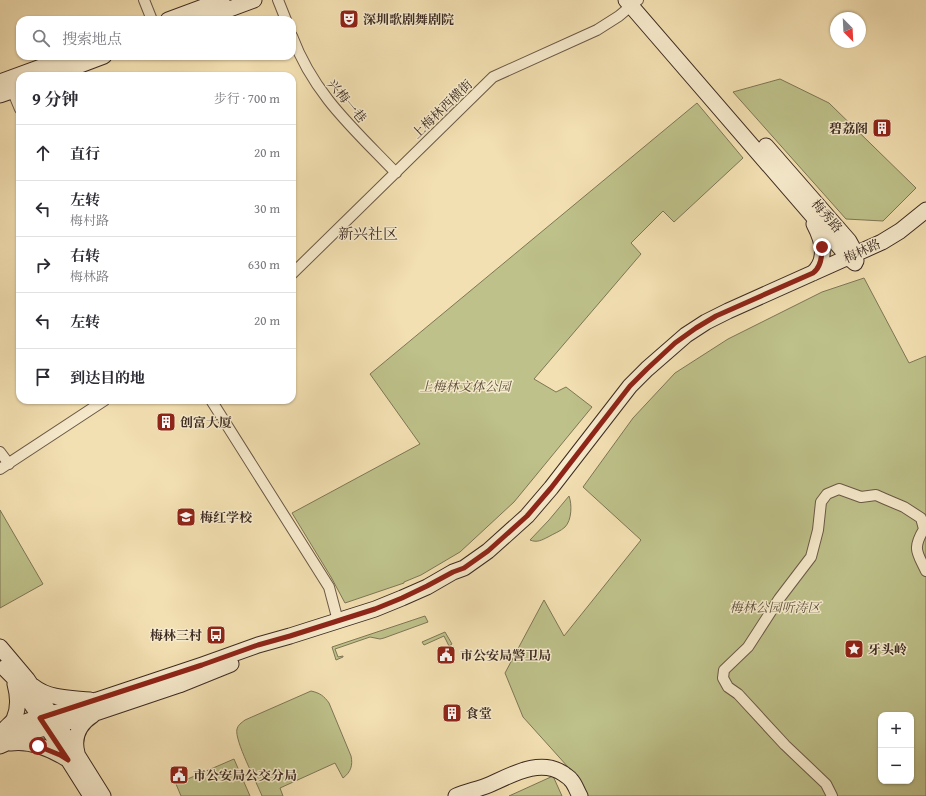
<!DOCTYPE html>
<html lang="zh">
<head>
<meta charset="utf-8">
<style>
  :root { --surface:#fff; --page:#f7f7f7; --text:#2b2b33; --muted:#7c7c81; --line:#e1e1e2 }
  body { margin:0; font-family:"Gentium Book Plus","Noto Serif SC",serif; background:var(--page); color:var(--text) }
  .controls { position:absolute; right:12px; bottom:12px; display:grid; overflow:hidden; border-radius:8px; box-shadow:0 1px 3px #0004 }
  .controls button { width:36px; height:36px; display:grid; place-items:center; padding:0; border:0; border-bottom:1px solid var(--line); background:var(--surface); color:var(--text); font:20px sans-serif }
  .compass { position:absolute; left:830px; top:12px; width:36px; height:36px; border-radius:50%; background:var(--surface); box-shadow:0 1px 3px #0004; rotate:156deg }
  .stop { position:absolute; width:12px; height:12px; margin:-9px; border:3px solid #8f2418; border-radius:50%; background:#fff }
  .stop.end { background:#8f2418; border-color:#fff; box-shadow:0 1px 4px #0008 }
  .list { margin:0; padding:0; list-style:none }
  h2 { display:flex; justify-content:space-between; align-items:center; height:52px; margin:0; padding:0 16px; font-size:17px }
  h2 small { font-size:13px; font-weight:400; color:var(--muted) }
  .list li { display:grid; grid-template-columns:26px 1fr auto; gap:12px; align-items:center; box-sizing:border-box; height:56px; padding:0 16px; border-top:1px solid var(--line) }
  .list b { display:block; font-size:15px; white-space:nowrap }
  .list p { margin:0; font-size:13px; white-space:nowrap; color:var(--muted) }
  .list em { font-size:13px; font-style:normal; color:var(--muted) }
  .icon { flex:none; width:22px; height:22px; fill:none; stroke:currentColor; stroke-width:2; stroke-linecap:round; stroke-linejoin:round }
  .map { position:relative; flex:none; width:926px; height:796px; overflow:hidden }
  .search { position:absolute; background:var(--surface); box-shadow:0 1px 3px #0004; left:16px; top:16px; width:280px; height:44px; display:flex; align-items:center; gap:10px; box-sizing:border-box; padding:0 14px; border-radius:12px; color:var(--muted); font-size:15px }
  .panel { position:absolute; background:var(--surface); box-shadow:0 1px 3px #0004; left:16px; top:72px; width:280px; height:332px; border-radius:12px }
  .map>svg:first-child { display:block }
</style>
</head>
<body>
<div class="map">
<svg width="926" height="796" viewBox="0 0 926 796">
  <rect width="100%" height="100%" fill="#f3e0b2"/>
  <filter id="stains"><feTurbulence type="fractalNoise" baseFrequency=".005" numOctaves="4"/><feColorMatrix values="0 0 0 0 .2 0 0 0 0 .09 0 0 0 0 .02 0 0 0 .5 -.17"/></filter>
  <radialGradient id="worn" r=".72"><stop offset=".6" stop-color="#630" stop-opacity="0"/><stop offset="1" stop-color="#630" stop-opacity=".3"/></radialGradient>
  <path fill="#bec18a" stroke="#7e7656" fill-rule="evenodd" d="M780 79 829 103 916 188 883 221 846 219 733 92Z
    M697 103 743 158 674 222 663 211 631 243 641 254 534 379 556 392 566 387 592 407 514 502 460 552 421 575 404 582V583L345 603 331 577 292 513 420 444 370 374Z
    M864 278 909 363 926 356V796H586L577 777 523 717 505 673 544 600 564 636 641 540 583 487 633 418 675 373 728 339 822 292ZM881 715H911V781H881Z
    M569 496C572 504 572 520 565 527 561 531 553 534 548 537 542 540 537 543 530 540L549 520Z
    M0 510 43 584 0 608Z
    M425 616 428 622 384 638 380 639 370 637 335 649 338 657 343 656V657L336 660 332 647Z
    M445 632 452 644 449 646 444 636 424 645 422 642Z
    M311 691C320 693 324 696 329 703L351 756C353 765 351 772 343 778L335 763 280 788 283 796H262C257 783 234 740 237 729 238 725 241 723 245 720Z
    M234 759 250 796H181L176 784Z
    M553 776 562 796H509Z"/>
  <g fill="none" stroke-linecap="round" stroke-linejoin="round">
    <defs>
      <path id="street" d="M144 0 152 20
        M278 0 286 20
        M292 36C314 95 354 129 396 173
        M12 90 20 109
        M292 274 493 77 597 30 619 16 638 0
        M211 400 329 587 338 621
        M0 452 9 464
        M0 469 105 400
        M832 796 826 784 785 745 738 694 728 687 723 678 724 670 748 647 779 599 811 557 818 530 821 502 827 494 839 489 861 497 876 495 885 499 904 507 921 518 924 529C912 549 917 552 926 571"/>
      <path id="secondary" d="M626 0 849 258 855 263
        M168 20 222 0
        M200 20 254 0
        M51 76 104 56
        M0 82 71 56
        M0 95 20 88
        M766 146 849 241 855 252 856 261
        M813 273C828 260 822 239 814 224
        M0 647 27 679 68 740 103 796
        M4 668 13 677 57 742 91 796
        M33 686C49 699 70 698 90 700
        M3 731C6 727 12 723 14 719 19 708 18 695 15 684
        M0 733 28 721 97 700 202 665 258 645 290 636 375 609 402 598 427 587 453 572 464 568 488 551 527 516 551 488 630 386 647 369 686 335 706 322 728 311 882 242 900 231 926 210
        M10 743C30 740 51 749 67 759
        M0 746 34 731 75 720 179 685 231 664
        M77 753C73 738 79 724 93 715
        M456 796C468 791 480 789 491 784 513 774 541 758 564 774 566 776 569 777 571 780 575 784 577 791 580 796"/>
    </defs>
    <use href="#street" stroke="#6a5846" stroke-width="12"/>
    <use href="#secondary" stroke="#3d2b22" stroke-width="17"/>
    <use href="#street" stroke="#f7ebcd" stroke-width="10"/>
    <use href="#secondary" stroke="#f7ebcd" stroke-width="15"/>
  </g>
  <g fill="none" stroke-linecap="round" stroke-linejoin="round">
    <path stroke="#8f2418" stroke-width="5" d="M38 746 60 755 68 760 40 718 202 665 258 645 290 636 375 609 402 598 427 586 453 572 464 568 488 551 527 516 551 488 630 386 647 369 675 343 696 328 716 316 813 273C821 267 822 257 822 247"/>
  </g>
  <defs>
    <symbol id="theatre-square" viewBox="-11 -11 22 22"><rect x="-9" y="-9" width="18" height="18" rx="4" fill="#8f2418" stroke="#f7ebcd"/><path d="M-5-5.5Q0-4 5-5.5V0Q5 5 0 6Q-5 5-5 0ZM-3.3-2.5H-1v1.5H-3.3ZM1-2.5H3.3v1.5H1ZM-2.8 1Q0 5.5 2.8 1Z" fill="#fff"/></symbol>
    <symbol id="building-square" viewBox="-11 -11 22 22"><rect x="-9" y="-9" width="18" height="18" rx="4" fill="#8f2418" stroke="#f7ebcd"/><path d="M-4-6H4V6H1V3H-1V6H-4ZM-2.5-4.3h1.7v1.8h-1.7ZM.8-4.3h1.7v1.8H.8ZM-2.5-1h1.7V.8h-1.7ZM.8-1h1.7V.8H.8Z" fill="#fff"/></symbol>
    <symbol id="school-square" viewBox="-11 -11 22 22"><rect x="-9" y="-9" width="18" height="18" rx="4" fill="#8f2418" stroke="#f7ebcd"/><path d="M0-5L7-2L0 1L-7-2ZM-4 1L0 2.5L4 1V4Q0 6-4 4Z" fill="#fff"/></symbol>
    <symbol id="bus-square" viewBox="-11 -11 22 22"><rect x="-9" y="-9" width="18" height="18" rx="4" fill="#8f2418" stroke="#f7ebcd"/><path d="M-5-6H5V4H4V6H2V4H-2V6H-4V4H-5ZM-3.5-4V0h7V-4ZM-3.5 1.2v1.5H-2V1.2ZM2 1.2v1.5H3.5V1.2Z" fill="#fff"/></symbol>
    <symbol id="sight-square" viewBox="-11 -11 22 22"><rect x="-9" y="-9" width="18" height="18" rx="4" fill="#8f2418" stroke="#f7ebcd"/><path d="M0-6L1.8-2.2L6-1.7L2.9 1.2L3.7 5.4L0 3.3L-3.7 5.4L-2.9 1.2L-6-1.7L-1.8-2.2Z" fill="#fff"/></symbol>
    <symbol id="civic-square" viewBox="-11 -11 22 22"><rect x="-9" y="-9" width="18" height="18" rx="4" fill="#8f2418" stroke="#f7ebcd"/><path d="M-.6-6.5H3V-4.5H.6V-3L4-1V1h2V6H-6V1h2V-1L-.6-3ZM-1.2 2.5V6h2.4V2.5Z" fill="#fff"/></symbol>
  </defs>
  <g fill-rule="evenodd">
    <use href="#theatre-square" x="338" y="8" width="22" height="22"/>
    <use href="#building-square" x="871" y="117" width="22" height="22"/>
    <use href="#building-square" x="155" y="411" width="22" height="22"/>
    <use href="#school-square" x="175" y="506" width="22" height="22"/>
    <use href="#bus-square" x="205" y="624" width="22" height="22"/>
    <use href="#sight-square" x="843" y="638" width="22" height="22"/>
    <use href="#civic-square" x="435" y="644" width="22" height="22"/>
    <use href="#building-square" x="441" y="702" width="22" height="22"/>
    <use href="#civic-square" x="168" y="764" width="22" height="22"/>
  </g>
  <g text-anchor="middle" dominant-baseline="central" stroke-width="3" stroke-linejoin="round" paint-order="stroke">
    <g font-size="13" font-weight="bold" fill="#3d2b22" stroke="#f7ebcd" text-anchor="start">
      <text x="363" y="19">深圳歌剧舞剧院</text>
      <text x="868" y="128" text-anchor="end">碧荔阁</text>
      <text x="180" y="422">创富大厦</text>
      <text x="200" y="517">梅红学校</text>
      <text x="202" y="635" text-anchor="end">梅林三村</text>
      <text x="868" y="649">牙头岭</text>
      <text x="460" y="655">市公安局警卫局</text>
      <text x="466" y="713">食堂</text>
      <text x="193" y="775">市公安局公交分局</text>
    </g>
    <g font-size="13" fill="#3d2b22" stroke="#f7ebcd">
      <text transform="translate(347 101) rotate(50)">兴梅一巷</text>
      <text transform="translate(442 109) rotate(-44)">上梅林西横街</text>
      <text transform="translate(827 216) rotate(49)">梅秀路</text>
      <text transform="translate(862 251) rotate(-25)">梅林路</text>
    </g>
    <g font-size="13" font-style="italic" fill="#5d503c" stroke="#f7ebcd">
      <text x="465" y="386">上梅林文体公园</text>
      <text x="775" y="607">梅林公园听涛区</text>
    </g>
    <g font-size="15" fill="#3d2b22" stroke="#f7ebcd">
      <text x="368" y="233">新兴社区</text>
    </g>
  </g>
  <rect width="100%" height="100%" filter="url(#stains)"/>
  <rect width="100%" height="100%" fill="url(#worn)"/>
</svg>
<div class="controls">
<button>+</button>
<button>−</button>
</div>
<svg class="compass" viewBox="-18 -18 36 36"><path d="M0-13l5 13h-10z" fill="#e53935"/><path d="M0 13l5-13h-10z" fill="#7c7c81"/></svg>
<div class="stop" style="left:38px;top:746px"></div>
<div class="stop end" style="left:822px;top:247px"></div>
<div class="search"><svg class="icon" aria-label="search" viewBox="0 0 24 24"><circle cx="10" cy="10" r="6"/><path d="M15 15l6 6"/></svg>搜索地点</div>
<section class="panel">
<h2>9 分钟<small>步行 · 700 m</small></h2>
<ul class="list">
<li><svg class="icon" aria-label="ahead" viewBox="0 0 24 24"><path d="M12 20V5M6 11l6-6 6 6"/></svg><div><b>直行</b></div><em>20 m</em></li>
<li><svg class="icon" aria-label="left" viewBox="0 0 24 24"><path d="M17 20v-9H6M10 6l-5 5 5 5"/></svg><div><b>左转</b><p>梅村路</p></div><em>30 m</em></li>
<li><svg class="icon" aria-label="right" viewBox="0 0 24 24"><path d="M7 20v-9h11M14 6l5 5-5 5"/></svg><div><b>右转</b><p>梅林路</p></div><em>630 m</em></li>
<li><svg class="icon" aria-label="left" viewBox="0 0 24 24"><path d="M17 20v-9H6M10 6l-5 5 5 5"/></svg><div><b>左转</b></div><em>20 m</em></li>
<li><svg class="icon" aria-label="arrive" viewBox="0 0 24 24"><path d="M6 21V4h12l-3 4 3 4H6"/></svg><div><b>到达目的地</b></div></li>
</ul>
</section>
</div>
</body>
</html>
